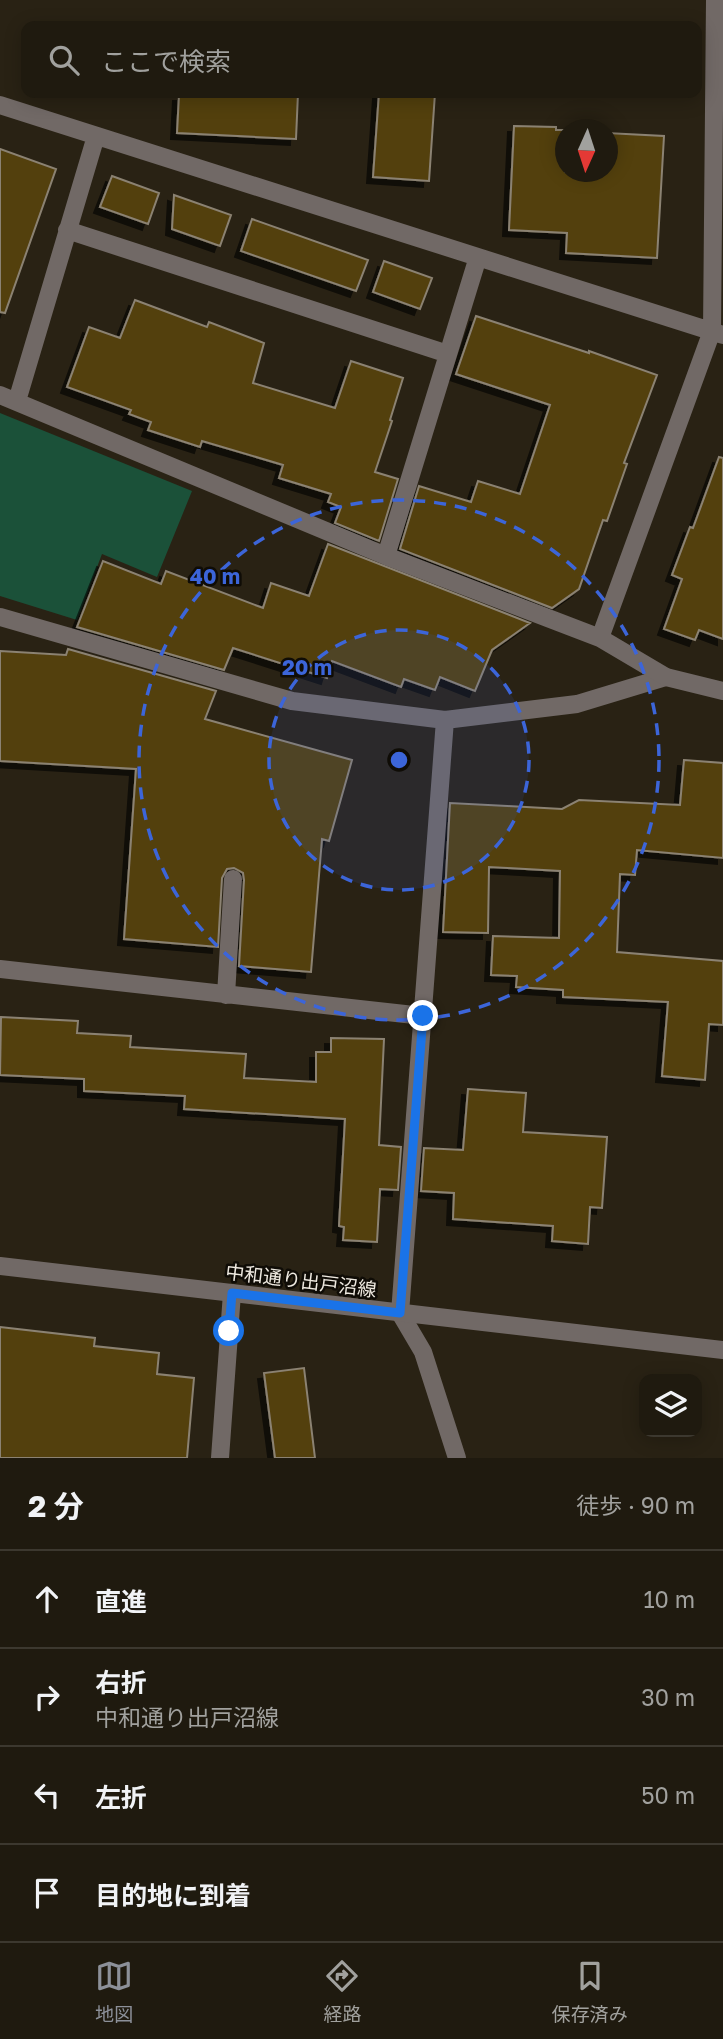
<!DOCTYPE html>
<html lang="ja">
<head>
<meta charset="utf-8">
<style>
  :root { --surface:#1f1a0f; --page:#272318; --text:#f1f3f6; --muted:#a1a19e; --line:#3c382f; --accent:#8c9099 }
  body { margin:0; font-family:"Golos Text","Noto Sans JP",sans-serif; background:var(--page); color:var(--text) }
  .controls { position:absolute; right:21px; bottom:21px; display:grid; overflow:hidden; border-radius:14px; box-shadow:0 4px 18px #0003 }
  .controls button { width:63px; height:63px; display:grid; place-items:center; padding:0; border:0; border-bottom:2px solid var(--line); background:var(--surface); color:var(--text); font:35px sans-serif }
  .compass { position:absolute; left:555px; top:119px; width:63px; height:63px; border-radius:50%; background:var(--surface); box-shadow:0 4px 18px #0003; rotate:183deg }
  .stop { position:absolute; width:21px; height:21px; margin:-16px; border:5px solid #1a73e8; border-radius:50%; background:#fff }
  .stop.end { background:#1a73e8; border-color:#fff; box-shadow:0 2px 7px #0008 }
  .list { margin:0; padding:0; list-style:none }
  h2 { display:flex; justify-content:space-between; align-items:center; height:91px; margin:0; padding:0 28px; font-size:30px }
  h2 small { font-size:23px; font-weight:400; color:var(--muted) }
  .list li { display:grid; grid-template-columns:46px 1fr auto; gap:21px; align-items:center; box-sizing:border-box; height:98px; padding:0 28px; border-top:2px solid var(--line) }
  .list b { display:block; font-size:26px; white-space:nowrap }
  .list p { margin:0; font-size:23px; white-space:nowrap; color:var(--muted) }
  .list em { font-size:23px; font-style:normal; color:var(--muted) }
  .icon { flex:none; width:38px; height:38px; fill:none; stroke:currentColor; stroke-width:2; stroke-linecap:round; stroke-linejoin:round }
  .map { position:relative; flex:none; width:723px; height:1458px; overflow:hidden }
  .search { position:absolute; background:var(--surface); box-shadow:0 4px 18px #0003; left:21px; right:21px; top:21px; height:77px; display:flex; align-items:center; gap:18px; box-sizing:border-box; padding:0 24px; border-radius:14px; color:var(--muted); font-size:26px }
  .sheet { height:483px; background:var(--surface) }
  nav { display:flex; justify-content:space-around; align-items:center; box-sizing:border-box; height:98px; border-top:2px solid var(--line); background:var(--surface); font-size:19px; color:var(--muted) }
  nav a { display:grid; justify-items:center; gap:4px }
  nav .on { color:var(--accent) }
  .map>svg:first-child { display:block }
</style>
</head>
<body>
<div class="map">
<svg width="723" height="1458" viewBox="0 0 723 1458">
  <defs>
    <filter id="shadow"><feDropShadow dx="-6" dy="6" stdDeviation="0" flood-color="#0009"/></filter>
  </defs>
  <rect width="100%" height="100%" fill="#292214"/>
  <path fill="#1b5139" d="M0 413 192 491 157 577 102 554 77 620 0 596Z"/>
  <path fill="#533f0f" stroke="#8b8272" stroke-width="2" filter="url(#shadow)" d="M188 93H298L296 139 177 133 179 95H188Z
    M379 93H435L429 181 373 177Z
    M514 126 556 127V130H565V172H607V133L664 136 657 258 566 253 567 233 509 230Z
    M0 149 56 169 5 313 0 312Z
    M112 176 159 193 148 224 100 207Z
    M174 195 231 215 220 246 172 229Z
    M252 219 368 260 356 291 241 251Z
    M384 261 432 278 420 309 373 292Z
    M135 300 207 327 209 322 264 343 253 383 335 408 351 361 403 378 390 420 392 421 375 472 398 479 379 541 335 523 341 507 328 502 331 494 279 478 283 465 202 441 200 447 148 430 151 422 129 414 131 410 67 387 89 327 120 338Z
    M476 316 589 353V351L657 375 624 463 627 464 607 521 603 520 579 589 552 608 400 549 419 486 471 502 478 481 520 494 550 405 456 374Z
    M719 457 723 458V639L699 630 695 640 664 629 682 579 672 575 690 527 693 528Z
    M328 544 530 623 492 650 475 691 440 677 435 690 404 679 401 687 332 661 327 678 233 648 224 670 77 627 103 561 161 584 166 571 263 608 271 583 309 596Z
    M68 649 216 691 205 719 352 760 329 841 322 839 311 972 239 966 244 880 243 873 234 868 227 869 222 878 218 947 124 939 136 769 0 761V651L66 655Z
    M684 760 723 763V858L637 850 635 875 620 874 617 952 723 961V1025L709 1024 705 1080 662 1076 668 1002 563 997V990L516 987 517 976 491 975 493 936 559 938 560 871 489 867 488 933 443 932 450 803 562 809 579 800 680 805Z
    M1 1017 78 1021 77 1033 131 1036 130 1047 246 1054 244 1078 316 1082V1052H331V1038L384 1039 379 1145 401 1147 398 1190 380 1189 377 1242 343 1240 344 1227 339 1226 345 1119 184 1109 185 1096 84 1091V1079L0 1075Z
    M468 1089 526 1093 523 1132 607 1137 602 1208 590 1207 588 1244 552 1241 553 1226 453 1219 454 1193 421 1191 424 1148 463 1150Z
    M0 1327 95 1338 94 1346 159 1353 157 1374 194 1378 187 1458H0Z
    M304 1368 315 1458H275L264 1373Z"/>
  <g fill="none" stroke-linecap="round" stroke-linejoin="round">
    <path stroke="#716966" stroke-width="18" d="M0 617 292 701 445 720
      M400 1313 445 720 577 704 666 677"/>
    <path stroke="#716966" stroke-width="18" d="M0 105 723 335
      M67 230 448 354
      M0 395 386 556 600 638 666 677 723 691
      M17 401 96 136
      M386 556 478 257
      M600 638 712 331 715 0
      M0 969 423 1016
      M226 995 233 879
      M400 1313 423 1352 457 1458
      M220 1458 232 1293"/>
    <path stroke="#716966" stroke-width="18" d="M0 1266 723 1350"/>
  </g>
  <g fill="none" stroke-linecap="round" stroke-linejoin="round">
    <path stroke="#1a73e8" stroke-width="9" d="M229 1331 232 1293 400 1313 423 1016"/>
  </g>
  <circle cx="399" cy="760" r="130" fill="#3c65d9" fill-opacity=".12"/>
  <g fill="none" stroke="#3c65d9" stroke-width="3.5" stroke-dasharray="12 9">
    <circle cx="399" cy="760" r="130"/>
    <circle cx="399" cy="760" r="260"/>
  </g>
  <g text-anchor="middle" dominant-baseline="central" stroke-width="5" stroke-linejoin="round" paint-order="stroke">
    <g font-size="19" fill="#eee9e0" stroke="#0f0c06">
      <text transform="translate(301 1280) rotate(7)">中和通り出戸沼線</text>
    </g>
  </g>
  <circle cx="399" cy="760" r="10" fill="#3c65d9" stroke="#0f0c06" stroke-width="3.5"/>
  <g font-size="21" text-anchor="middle" font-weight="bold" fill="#3c65d9" stroke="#0f0c06" stroke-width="5" stroke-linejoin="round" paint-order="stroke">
    <text x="215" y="584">40 m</text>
    <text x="307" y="675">20 m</text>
  </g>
</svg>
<div class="controls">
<button><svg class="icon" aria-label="layers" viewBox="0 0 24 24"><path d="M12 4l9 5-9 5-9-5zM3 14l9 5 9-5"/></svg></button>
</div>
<svg class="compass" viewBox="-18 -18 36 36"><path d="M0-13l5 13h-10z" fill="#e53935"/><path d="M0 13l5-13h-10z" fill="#a1a19e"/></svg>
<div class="stop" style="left:229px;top:1331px"></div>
<div class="stop end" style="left:423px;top:1016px"></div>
<div class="search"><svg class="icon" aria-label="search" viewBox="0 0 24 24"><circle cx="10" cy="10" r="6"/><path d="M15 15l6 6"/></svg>ここで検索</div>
</div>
<section class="sheet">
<h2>2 分<small>徒歩 · 90 m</small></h2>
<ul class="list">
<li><svg class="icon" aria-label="ahead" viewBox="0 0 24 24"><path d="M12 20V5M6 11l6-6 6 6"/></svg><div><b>直進</b></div><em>10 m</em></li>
<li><svg class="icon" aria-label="right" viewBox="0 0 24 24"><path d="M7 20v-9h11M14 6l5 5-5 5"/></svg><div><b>右折</b><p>中和通り出戸沼線</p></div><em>30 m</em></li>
<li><svg class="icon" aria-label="left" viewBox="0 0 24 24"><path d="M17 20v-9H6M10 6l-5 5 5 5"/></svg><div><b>左折</b></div><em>50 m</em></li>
<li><svg class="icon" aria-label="arrive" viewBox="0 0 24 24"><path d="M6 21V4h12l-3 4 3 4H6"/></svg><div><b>目的地に到着</b></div></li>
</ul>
</section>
<nav>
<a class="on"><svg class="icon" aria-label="map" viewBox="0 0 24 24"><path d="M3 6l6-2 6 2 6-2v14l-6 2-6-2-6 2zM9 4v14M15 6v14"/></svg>地図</a>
<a><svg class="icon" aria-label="directions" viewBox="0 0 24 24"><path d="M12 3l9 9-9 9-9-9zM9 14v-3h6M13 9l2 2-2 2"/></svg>経路</a>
<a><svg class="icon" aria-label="saved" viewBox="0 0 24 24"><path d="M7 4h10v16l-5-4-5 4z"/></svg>保存済み</a>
</nav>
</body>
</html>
